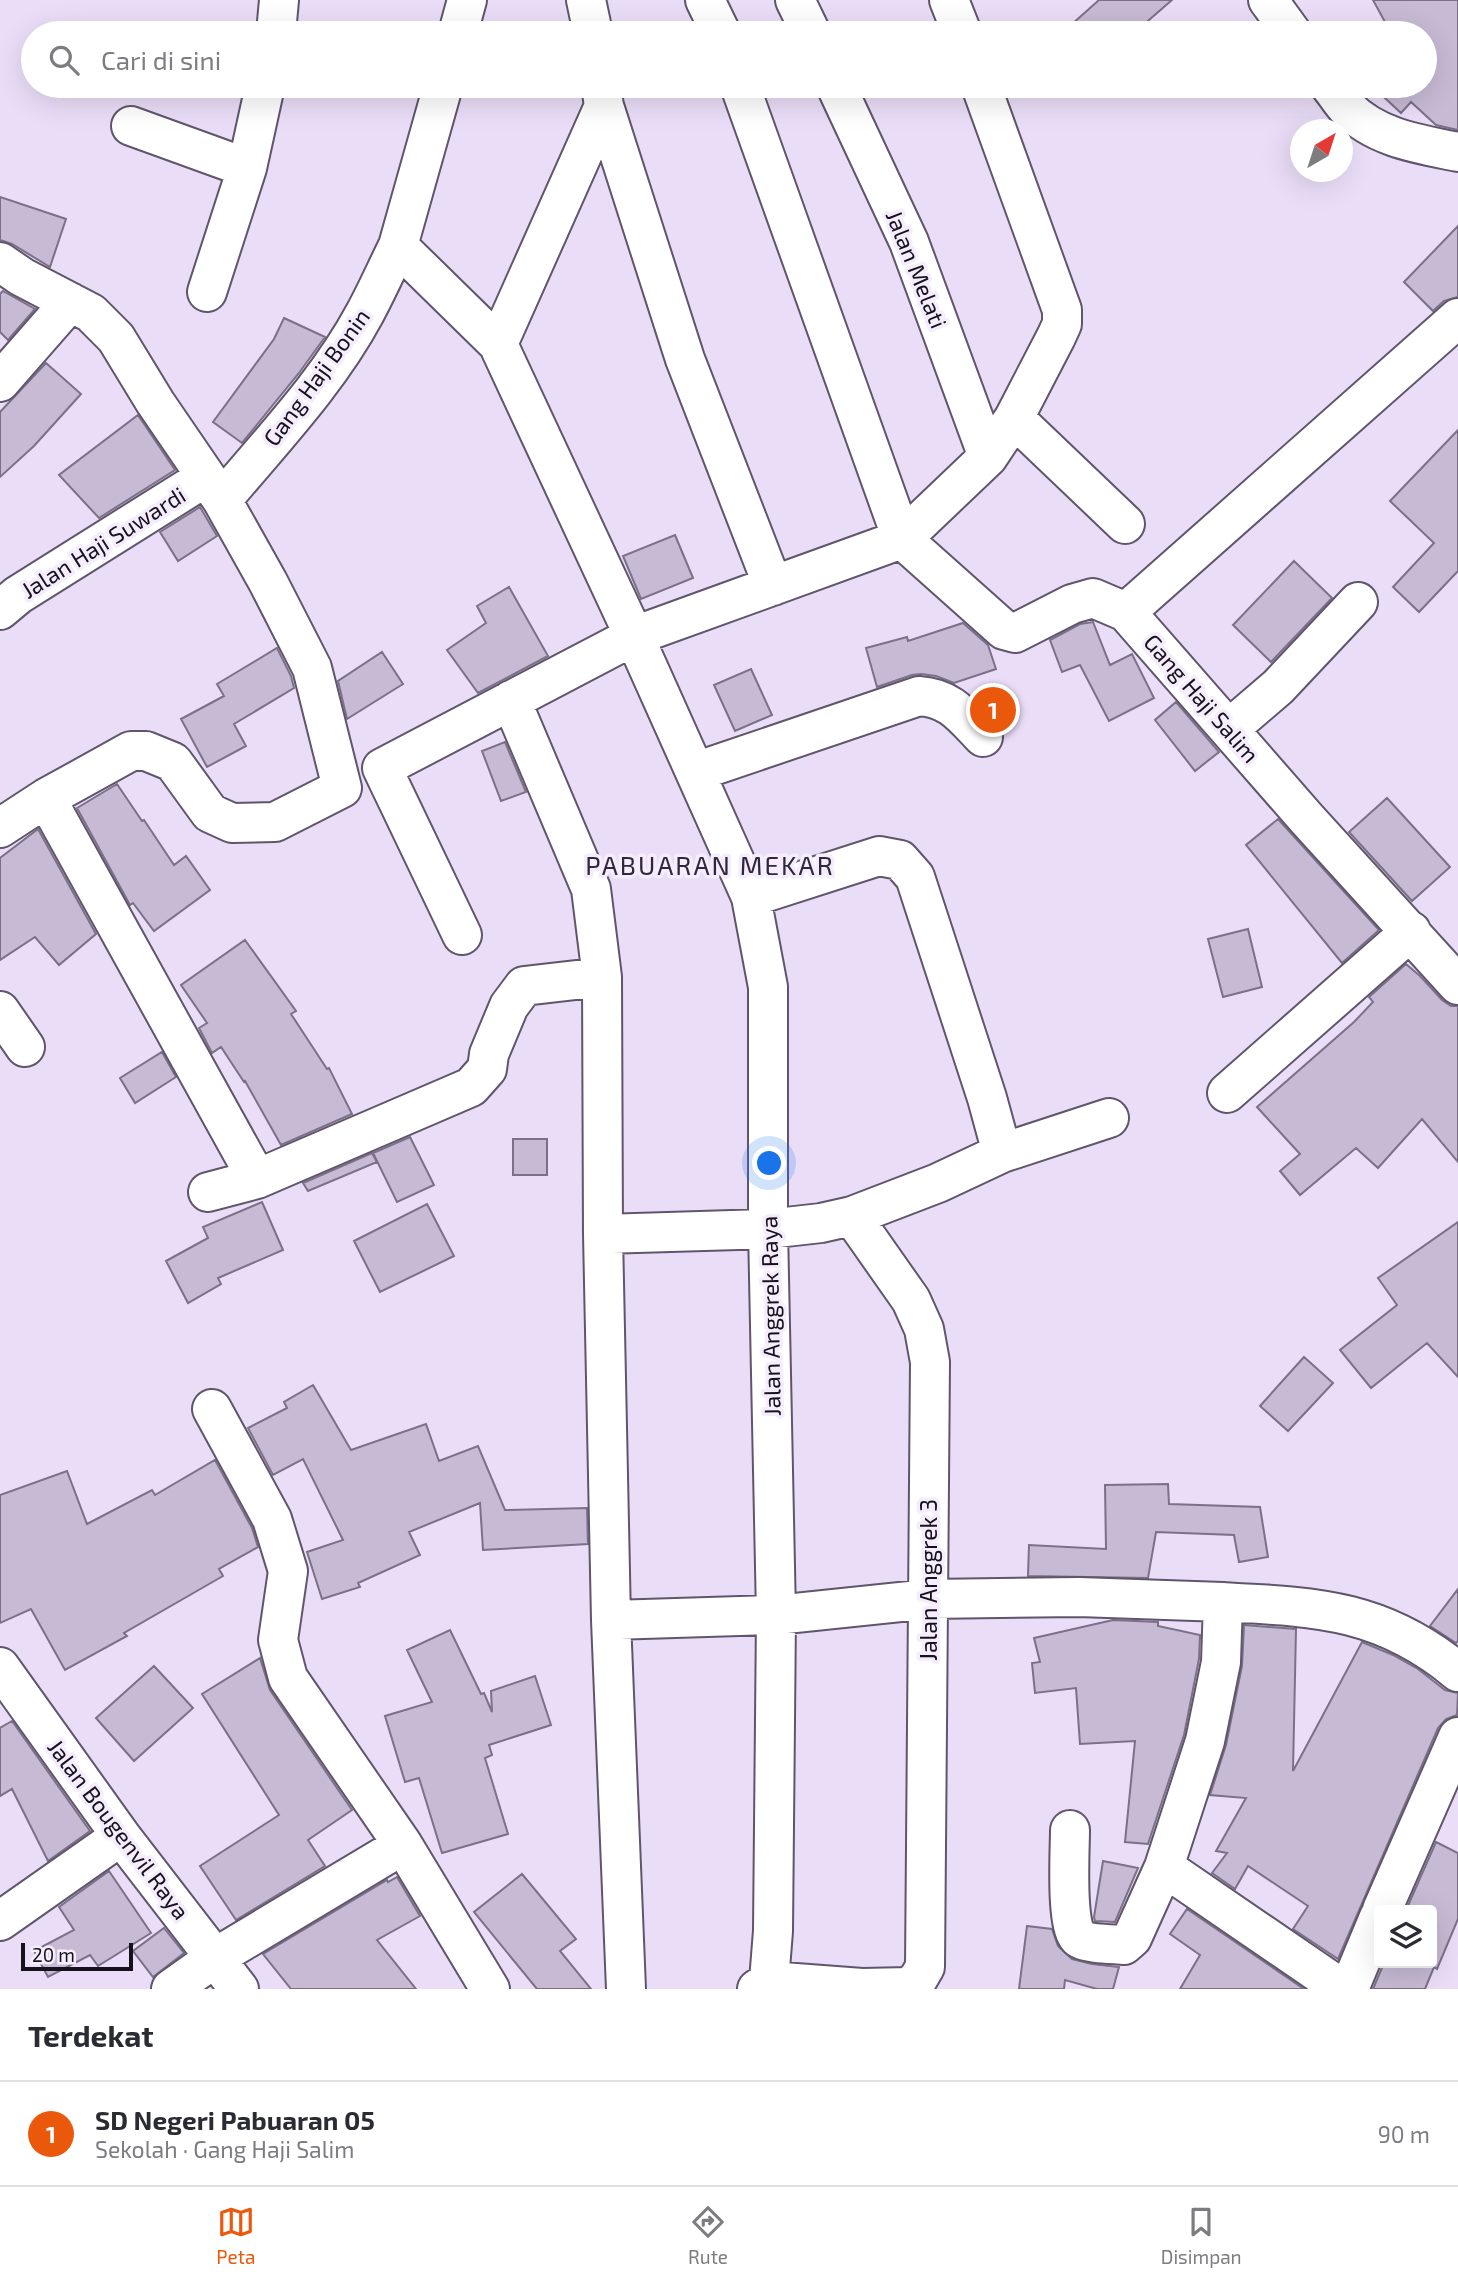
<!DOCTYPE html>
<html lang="id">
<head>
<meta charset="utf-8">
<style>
  :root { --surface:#fff; --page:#f7f7f7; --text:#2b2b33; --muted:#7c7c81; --line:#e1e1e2; --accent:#ea580c }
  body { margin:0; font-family:"Exo 2",sans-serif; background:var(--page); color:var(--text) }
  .controls { position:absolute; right:21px; bottom:21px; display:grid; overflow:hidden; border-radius:7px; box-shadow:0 7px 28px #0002 }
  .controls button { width:63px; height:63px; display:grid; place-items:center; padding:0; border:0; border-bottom:2px solid var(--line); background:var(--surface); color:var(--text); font:35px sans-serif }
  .compass { position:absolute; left:1290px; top:119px; width:63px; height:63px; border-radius:50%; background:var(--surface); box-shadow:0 7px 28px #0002; rotate:39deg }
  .scale { position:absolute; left:21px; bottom:18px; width:112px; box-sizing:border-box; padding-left:7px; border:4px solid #16121b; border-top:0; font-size:19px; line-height:24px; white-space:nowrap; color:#16121b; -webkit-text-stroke:5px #f5edfd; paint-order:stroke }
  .you { position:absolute; left:770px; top:1164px; width:24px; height:24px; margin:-18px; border:5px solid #fff; border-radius:50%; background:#1a73e8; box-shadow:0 0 0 10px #1a73e833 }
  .badge { display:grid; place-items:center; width:46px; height:46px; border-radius:50%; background:var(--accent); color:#fff; font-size:23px; font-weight:700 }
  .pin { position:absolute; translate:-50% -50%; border:4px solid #fff; box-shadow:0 2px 7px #0006 }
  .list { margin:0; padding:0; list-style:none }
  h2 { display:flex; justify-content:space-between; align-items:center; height:91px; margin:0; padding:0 28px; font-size:30px }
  h2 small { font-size:23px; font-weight:400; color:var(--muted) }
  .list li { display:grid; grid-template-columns:46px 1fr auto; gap:21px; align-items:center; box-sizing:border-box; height:105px; padding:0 28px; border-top:2px solid var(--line) }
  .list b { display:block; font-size:26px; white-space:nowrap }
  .list p { margin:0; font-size:23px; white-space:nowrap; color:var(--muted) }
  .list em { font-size:23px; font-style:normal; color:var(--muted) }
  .icon { flex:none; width:38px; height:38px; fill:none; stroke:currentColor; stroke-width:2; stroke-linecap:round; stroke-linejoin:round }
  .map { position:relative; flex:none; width:1458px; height:1989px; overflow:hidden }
  .search { position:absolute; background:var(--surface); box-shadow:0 7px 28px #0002; left:21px; right:21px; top:21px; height:77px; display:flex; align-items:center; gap:18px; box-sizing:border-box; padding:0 24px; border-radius:38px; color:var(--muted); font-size:26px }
  .sheet { height:196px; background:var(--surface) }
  nav { display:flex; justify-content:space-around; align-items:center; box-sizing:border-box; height:98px; border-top:2px solid var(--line); background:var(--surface); font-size:19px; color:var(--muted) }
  nav a { display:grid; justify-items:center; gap:4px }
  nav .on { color:var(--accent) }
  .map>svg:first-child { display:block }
</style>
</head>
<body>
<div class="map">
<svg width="1458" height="1989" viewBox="0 0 1458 1989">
  <rect width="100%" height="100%" fill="#eaddf8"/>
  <path fill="#c7bad4" stroke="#7c7088" stroke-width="2" d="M1099 0H1172L1134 33H1062Z
    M1373 0H1458V130L1436 125 1411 102 1401 113 1372 86H1425V33H1391Z
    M0 197 66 219 50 267 12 244 0 240Z
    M1458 226V297L1444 301 1433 311 1404 282Z
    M3 291 35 309 8 340 0 332V294Z
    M284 318 325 337 299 373 242 443 213 422 274 339Z
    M46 363 81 394 34 446 0 477V412Z
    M138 415 175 470 99 518 59 475Z
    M1458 430V571L1419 612 1393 587 1434 543 1390 501Z
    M200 507 217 536 178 561 160 532Z
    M675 535 693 578 641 599 623 556Z
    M1294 561 1332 598 1271 662 1233 625Z
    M509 587 548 656 478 693 447 650 486 623 477 606Z
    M1093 622 1110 665 1132 654 1154 698 1109 721 1080 665 1062 672 1050 640 1080 624Z
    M963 623 988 645 996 669 954 683 936 676 921 674 912 675 877 687 866 648 907 637 908 641Z
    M277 648 291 676 294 688 234 724 246 746 207 767 181 719 224 696 217 684Z
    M382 652 403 684 347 719 338 681Z
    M751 669 772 715 735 731 714 685Z
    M1176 702 1219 752 1195 771 1155 720Z
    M505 742 526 792 501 801 482 751Z
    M117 784 142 821 144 820 174 865 186 856 210 890 154 931 133 903 130 905 77 808Z
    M1387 798 1450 867 1412 901 1349 832Z
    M1278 819 1379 930 1342 963 1246 845Z
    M38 829 96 934 59 965 35 937 0 960V858Z
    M1248 929 1262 987 1223 997 1208 939Z
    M245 940 296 1011 291 1014 327 1069 329 1068 352 1114 281 1145 245 1081 244 1082 221 1047 212 1053 199 1028 207 1023 181 985Z
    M1406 964 1420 976 1442 1000 1451 1006H1458V1162L1422 1119 1378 1168 1356 1148 1300 1195 1280 1171 1300 1154 1257 1107 1354 1022 1373 1002 1369 997Z
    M162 1052 176 1077 135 1103 120 1078Z
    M410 1137 434 1185 397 1202 373 1153Z
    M513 1139H547V1175H513Z
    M372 1153 377 1162 308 1191 303 1183Z
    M262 1202 283 1250 218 1278 221 1284 188 1303 166 1261 208 1238 203 1227Z
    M427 1204 454 1256 380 1292 354 1241Z
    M1458 1222V1377L1427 1343 1371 1388 1340 1350 1397 1305 1378 1278Z
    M1304 1357 1333 1383 1288 1431 1260 1406Z
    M313 1385 351 1450 426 1424 439 1461 478 1446 505 1510 587 1508 588 1544 483 1550 480 1503 409 1532 420 1555 358 1583 360 1587 322 1599 307 1552 343 1540 303 1459 273 1475 248 1428 287 1408 284 1402Z
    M215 1460 252 1528 258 1547 219 1569 223 1576 124 1633 127 1636 65 1670 31 1609 0 1623V1495L67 1471 87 1524 152 1490 155 1495Z
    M1168 1484 1169 1504 1260 1507 1268 1557 1239 1562 1234 1535 1156 1532 1148 1578 1028 1576 1029 1545 1106 1549 1105 1485Z
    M1458 1589V1641L1456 1643 1430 1626Z
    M1113 1620 1158 1622V1626L1200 1635 1199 1659 1184 1735 1148 1844 1125 1842 1135 1741 1080 1744 1076 1688 1035 1693 1032 1663 1040 1662 1034 1638Z
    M1244 1625 1296 1629 1293 1771 1362 1642 1393 1655 1418 1669 1445 1690 1458 1693 1457 1715 1446 1719 1438 1728 1338 1959 1293 1929 1308 1906 1248 1866 1235 1889 1212 1873 1227 1853 1216 1851 1246 1798 1210 1795 1226 1745 1242 1666Z
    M450 1630 481 1694 484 1693 492 1712 491 1691 535 1676 551 1725 489 1745 492 1755 485 1758 508 1834 442 1853 419 1778 405 1782 385 1716 432 1702 407 1650Z
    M260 1658 270 1690 352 1810 308 1840 325 1866 236 1920 200 1866 279 1815 202 1694Z
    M154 1666 193 1708 134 1761 96 1718Z
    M12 1721 90 1831 48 1861 12 1789 0 1796V1728Z
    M1436 1842 1458 1853V1919L1437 1969 1434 1967 1425 1989H1373L1384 1963H1432V1910H1406Z
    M1103 1861 1138 1868 1115 1922 1095 1921 1094 1917Z
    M109 1871 151 1933 98 1966 90 1955 48 1977 34 1951 74 1930 59 1907Z
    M522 1874 576 1939 560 1951 591 1989H537L474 1912Z
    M397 1877 420 1916 377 1940 416 1989H291L263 1954 387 1880 388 1882Z
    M1187 1909 1304 1989H1180L1200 1955 1170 1934Z
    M1027 1926 1052 1929 1058 1946 1072 1959 1092 1964 1119 1967 1113 1989H1097L1065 1980 1064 1989H1019Z
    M164 1928 184 1953 153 1977 133 1951Z"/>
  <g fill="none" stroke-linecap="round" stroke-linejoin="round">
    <defs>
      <path id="minor" d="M586 0 593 33
        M705 0 721 33
        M795 0 811 33
        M949 0 962 33
        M1268 0 1292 33
        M276 33 279 0
        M458 33 467 0
        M443 86 398 246 498 344 634 636 751 897 768 987V1229L776 1615 773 1931 769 1981
        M601 86 604 106 685 359 773 586
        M740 86 902 539 1004 630 1015 633 1072 604 1093 598 1126 612 1307 819 1458 985
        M836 86 909 242 988 457
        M1330 86C1336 93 1341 102 1347 108 1376 138 1419 144 1458 152
        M131 126 247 168
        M0 262 22 277 91 313 116 338 155 402 222 500 268 582 312 668 342 788 275 822 232 823 210 813 173 762 146 751H131L46 798 0 828
        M207 292 247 168 265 86
        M498 344 604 106
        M0 382 70 302
        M1014 418 1125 524
        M222 500C272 440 328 382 365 313 377 291 387 268 398 246
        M0 610 18 595 206 477
        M1126 612 1458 318
        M511 700 591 889 602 977 603 1234 611 1620 626 1989
        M1229 729 1278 687 1358 602
        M695 772 919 696C950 698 962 715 983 737
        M46 798 257 1179
        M462 935 382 768 634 636 902 539 988 457 1014 418 1056 337 1062 324V310L981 86
        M0 1011 25 1047
        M1227 1093 1411 931
        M1002 1153 1109 1118
        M208 1192 257 1179 471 1087 487 1069 489 1054 509 1006 524 986 602 977
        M603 1234 768 1229 821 1223 852 1216 938 1183 1002 1153 987 1098 915 877 900 860 879 856 751 897
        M212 1409 272 1519 288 1571 278 1640 288 1678 403 1845 490 1989
        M1223 1602C1317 1607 1382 1609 1458 1672
        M611 1620 776 1615 929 1599 1079 1597 1223 1602 1221 1662 1205 1741 1164 1867 1132 1938 1124 1945C1113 1944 1089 1944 1080 1939 1065 1931 1070 1849 1070 1830
        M0 1667 121 1836 239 1989
        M1164 1867 1332 1982 1340 1989
        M1382 1910 1458 1737
        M0 1921 121 1836
        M171 1989 216 1957 403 1845
        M757 1989 769 1981 862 1988 909 1987 918 1979 925 1967 930 1362 924 1329 911 1300 852 1216
        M1349 1989 1379 1917"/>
    </defs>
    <use href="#minor" stroke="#60556b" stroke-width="42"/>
    <use href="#minor" stroke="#fff" stroke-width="38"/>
  </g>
  <g text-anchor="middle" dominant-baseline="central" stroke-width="7" stroke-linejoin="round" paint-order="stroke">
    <g font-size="23" fill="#16121b" stroke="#f5edfd">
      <text transform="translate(917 269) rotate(68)">Jalan Melati</text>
      <text transform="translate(316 377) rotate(-54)">Gang Haji Bonin</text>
      <text transform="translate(103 542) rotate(-32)">Jalan Haji Suwardi</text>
      <text transform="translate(1202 698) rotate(49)">Gang Haji Salim</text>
      <text transform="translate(770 1316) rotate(-91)">Jalan Anggrek Raya</text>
      <text transform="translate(928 1580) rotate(-90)">Jalan Anggrek 3</text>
      <text transform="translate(119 1829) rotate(53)">Jalan Bougenvil Raya</text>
    </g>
    <g font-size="26" letter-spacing="2" fill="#31273b" stroke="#f5edfd">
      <text x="710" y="864">PABUARAN MEKAR</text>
    </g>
  </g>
</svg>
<div class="controls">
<button><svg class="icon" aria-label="layers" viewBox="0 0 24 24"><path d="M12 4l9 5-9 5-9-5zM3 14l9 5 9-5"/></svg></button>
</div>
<svg class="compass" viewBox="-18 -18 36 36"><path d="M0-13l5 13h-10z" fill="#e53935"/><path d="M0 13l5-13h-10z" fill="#7c7c81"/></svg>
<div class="scale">20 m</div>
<div class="you"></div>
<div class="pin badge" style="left:993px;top:710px">1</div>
<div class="search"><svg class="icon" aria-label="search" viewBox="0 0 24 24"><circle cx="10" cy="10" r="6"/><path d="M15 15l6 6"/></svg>Cari di sini</div>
</div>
<section class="sheet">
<h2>Terdekat<small></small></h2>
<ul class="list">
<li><span class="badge">1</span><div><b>SD Negeri Pabuaran 05</b><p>Sekolah · Gang Haji Salim</p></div><em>90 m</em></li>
</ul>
</section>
<nav>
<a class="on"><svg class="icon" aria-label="map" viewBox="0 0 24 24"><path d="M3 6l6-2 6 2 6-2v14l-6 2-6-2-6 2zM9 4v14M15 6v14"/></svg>Peta</a>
<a><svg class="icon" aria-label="directions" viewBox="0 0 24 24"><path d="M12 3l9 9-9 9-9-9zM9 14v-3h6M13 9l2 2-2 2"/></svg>Rute</a>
<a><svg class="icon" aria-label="saved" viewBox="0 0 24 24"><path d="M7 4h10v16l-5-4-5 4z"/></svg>Disimpan</a>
</nav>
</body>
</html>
